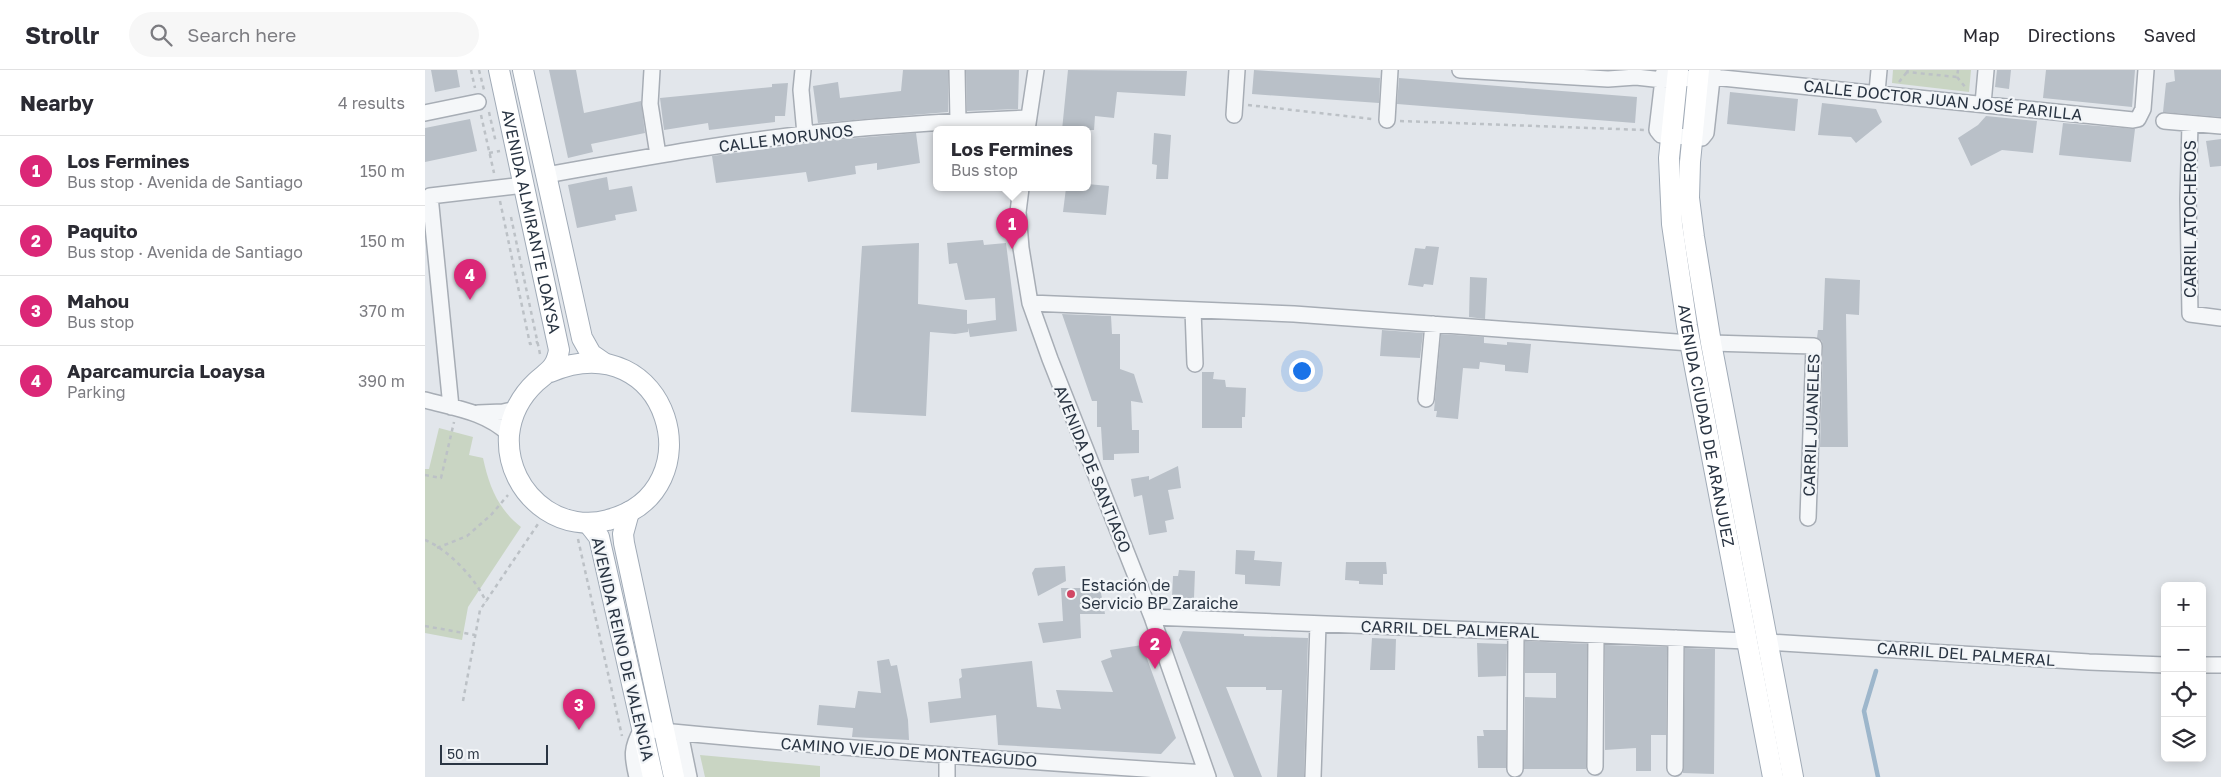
<!DOCTYPE html>
<html lang="en">
<head>
<meta charset="utf-8">
<style>
  :root { --surface:#fff; --page:#f7f7f7; --text:#2b2b33; --muted:#7c7c81; --line:#e1e1e2; --accent:#db2777 }
  body { margin:0; font-family:"Golos Text",sans-serif; background:var(--page); color:var(--text) }
  .controls { position:absolute; right:15px; bottom:15px; display:grid; overflow:hidden; border-radius:8px; box-shadow:0 2px 12px #0003 }
  .controls button { width:45px; height:45px; display:grid; place-items:center; padding:0; border:0; border-bottom:1px solid var(--line); background:var(--surface); color:var(--text); font:25px sans-serif }
  .scale { position:absolute; left:15px; bottom:12px; width:108px; box-sizing:border-box; padding-left:5px; border:2px solid #2a3543; border-top:0; font-size:14px; line-height:18px; white-space:nowrap; color:#2a3543; -webkit-text-stroke:4px #f2f5f8; paint-order:stroke }
  .you { position:absolute; left:876px; top:300px; width:18px; height:18px; margin:-12px; border:4px solid #fff; border-radius:50%; background:#1a73e8; box-shadow:0 0 0 8px #1a73e833 }
  .badge { display:grid; place-items:center; width:32px; height:32px; border-radius:50%; background:var(--accent); color:#fff; font-size:16px; font-weight:700 }
  .pin { position:absolute; translate:-50% -41px; filter:drop-shadow(0 1px 2px #0008) }
  .pin::after { content:''; position:absolute; top:26px; width:18px; height:15px; background:inherit; clip-path:polygon(0 0,100% 0,50% 100%) }
  .popup { position:absolute; left:508px; top:56px; width:158px; height:65px; box-sizing:border-box; display:grid; place-content:center; border-radius:8px; background:var(--surface); filter:drop-shadow(0 1px 4px #0005); font-size:16px; white-space:nowrap; color:var(--muted) }
  .popup b { font-size:19px; color:var(--text) }
  .popup::after { content:''; position:absolute; left:50%; top:100%; margin-left:-10px; border:10px solid transparent; border-top-color:var(--surface) }
  .list { margin:0; padding:0; list-style:none }
  h2 { display:flex; justify-content:space-between; align-items:center; height:65px; margin:0; padding:0 20px; font-size:21px }
  h2 small { font-size:16px; font-weight:400; color:var(--muted) }
  .list li { display:grid; grid-template-columns:32px 1fr auto; gap:15px; align-items:center; box-sizing:border-box; height:70px; padding:0 20px; border-top:1px solid var(--line) }
  .list b { display:block; font-size:19px; white-space:nowrap }
  .list p { margin:0; font-size:16px; white-space:nowrap; color:var(--muted) }
  .list em { font-size:16px; font-style:normal; color:var(--muted) }
  .icon { flex:none; width:28px; height:28px; fill:none; stroke:currentColor; stroke-width:2; stroke-linecap:round; stroke-linejoin:round }
  .map { position:relative; flex:none; width:1796px; height:707px; overflow:hidden }
  header { display:flex; align-items:center; gap:30px; box-sizing:border-box; height:70px; padding:0 25px; background:var(--surface); border-bottom:1px solid var(--line) }
  header strong { font-size:24px }
  nav { display:flex; gap:28px; margin-inline-start:auto; font-size:18px }
  .search { width:350px; height:45px; background:var(--page); display:flex; align-items:center; gap:12px; box-sizing:border-box; padding:0 18px; border-radius:28px; color:var(--muted); font-size:19px }
  main { display:flex }
  aside { flex:1; background:var(--surface) }
  .map>svg:first-child { display:block }
</style>
</head>
<body>
<header>
<strong>Strollr</strong>
<div class="search"><svg class="icon" aria-label="search" viewBox="0 0 24 24"><circle cx="10" cy="10" r="6"/><path d="M15 15l6 6"/></svg>Search here</div>
<nav><a>Map</a><a>Directions</a><a>Saved</a></nav>
</header>
<main>
<aside>
<h2>Nearby<small>4 results</small></h2>
<ul class="list">
<li><span class="badge">1</span><div><b>Los Fermines</b><p>Bus stop · Avenida de Santiago</p></div><em>150 m</em></li>
<li><span class="badge">2</span><div><b>Paquito</b><p>Bus stop · Avenida de Santiago</p></div><em>150 m</em></li>
<li><span class="badge">3</span><div><b>Mahou</b><p>Bus stop</p></div><em>370 m</em></li>
<li><span class="badge">4</span><div><b>Aparcamurcia Loaysa</b><p>Parking</p></div><em>390 m</em></li>
</ul>
</aside>
<div class="map">
<svg width="1796" height="707" viewBox="0 0 1796 707">
  <rect width="100%" height="100%" fill="#e2e6eb"/>
  <path fill="#c9d5c3" d="M1468 0H1546L1544 22 1467 13Z
    M14 358 48 367 44 385 58 388C64 416 73 439 96 457L43 537 37 570 0 563V399H4Z
    M275 685 395 696V707H280Z"/>
  <g fill="none" stroke-linecap="round" stroke-linejoin="round">
    <path stroke="#9db6cb" stroke-width="4.5" d="M1451 601 1439 641 1453 707"/>
  </g>
  <path fill="#b9c0c8" d="M6 0H32L35 17 10 22Z
    M124 0H151L159 43 216 31 220 63 166 74 168 82 143 88Z
    M478 0H523V42L393 53 388 16 413 12 415 28 476 21Z
    M541 0H594L593 39 542 41Z
    M643 0 762 1 760 26 692 22 689 48 670 46 669 60H637Z
    M829 0 955 8 954 33 827 24Z
    M1572 0H1586L1584 19 1570 17Z
    M1621 0H1710L1707 37 1618 28Z
    M1749 0H1796V47L1738 42 1741 13 1750 11Z
    M974 8 1212 27 1210 53 972 34Z
    M363 13 360 46H350V52L284 60 283 53 239 60 235 28 347 17V14Z
    M1305 22 1373 29 1370 61 1302 54Z
    M1397 33 1451 39 1457 52 1431 73 1426 67 1393 65Z
    M1561 46 1612 51 1608 83 1577 80 1546 96 1533 68 1553 55Z
    M45 49 52 81 0 92V58Z
    M1638 53 1710 59 1706 92 1634 85Z
    M491 63 495 93 452 100V93L430 96 431 104 383 112 381 102 291 113 287 86 409 70Z
    M729 63 746 65 743 109H731L732 95 727 94Z
    M1796 69V96L1785 97 1781 71Z
    M182 107 184 120 207 116 212 141 190 145 191 150 152 158 143 115Z
    M662 114 684 116 681 145 638 142 641 118H662Z
    M558 170 559 175 581 173 592 261 545 267 543 258V262L530 264 505 262 501 346 426 342 437 176 494 173 493 234 542 240V254L571 250 570 228 540 230 532 193 524 194 522 173Z
    M1001 176 1014 177 1008 215 999 214 998 217 983 215 990 178 1000 179Z
    M1045 207 1062 208 1060 249 1044 247Z
    M1400 208 1435 210 1434 245 1421 244 1423 377H1395L1398 276 1397 271 1392 268 1393 260H1398Z
    M637 244 686 246 687 264H695V299L709 304 718 333 706 331 707 360H714V383L689 384V390H678L676 357H672V331H667Z
    M957 260 998 263 995 288 955 286Z
    M1016 264 1059 267V273L1082 275V272L1106 274 1103 303 1080 301V295L1055 292 1054 299 1038 298 1033 349 1011 347 1012 341H1009Z
    M777 302H789L788 309 800 310 801 317 821 318 820 347H817V358H777Z
    M753 396 756 418 743 420 749 449 740 451 742 462 724 465 717 425 709 427 706 409 724 406V410Z
    M811 480 830 481 829 490 857 492 855 516 820 514V505L810 504Z
    M921 492H961L962 504H958V515L934 514V511L920 510Z
    M640 496 641 511 613 526 607 503 610 498Z
    M754 500 770 501 769 528H747L748 506H753Z
    M636 518H675L680 544H655L656 568 618 573 613 553 638 551Z
    M758 561 819 564V566L883 568 879 707H852L857 620H841V617H801L837 707H809L754 570Z
    M947 568 971 569 970 600H945Z
    M1100 571 1162 574 1161 699H1099L1100 627 1131 628V603H1100Z
    M1052 573 1082 574 1081 606 1053 607Z
    M717 575 751 668 736 684 573 675 571 645 505 653 503 632 536 628 534 609 537 607 536 599 607 591 612 637 636 639 631 620 688 622 676 591 687 587 685 580Z
    M1180 575 1242 577 1241 665H1226V701H1211V678L1180 680Z
    M1260 578 1290 579 1289 704 1258 703Z
    M464 589 466 596 472 595 483 650 484 670 427 667 428 658 392 655 394 635 430 638 433 621 456 623 452 591Z
    M1058 660H1081V698H1053L1052 666H1059Z"/>
  <g fill="none" stroke-linecap="round" stroke-linejoin="round">
    <defs>
      <path id="minor" d="M227 0 225 34 233 85
        M378 0 376 20 380 64
        M532 0 533 51
        M1035 0 1183 9 1211 7 1238 10 1288 7 1708 50 1713 49 1718 39 1721 0
        M1239 1 1232 60 1236 65 1277 68 1281 63 1288 0
        M1452 22 1454 0
        M1558 34 1561 0
        M0 43 53 32
        M809 45 812 0
        M962 50 965 0
        M1739 51 1796 56
        M1765 54 1763 129 1765 244 1796 248
        M602 60 611 0
        M121 105C207 90 293 74 380 64 454 55 529 51 603 48
        M596 118 593 142 596 178 605 233 625 289 727 547 783 707
        M605 233 869 244 1265 273
        M768 240 770 294
        M1286 273 1389 276 1383 448
        M1001 329 1008 254
        M0 330C30 338 61 342 84 364
        M26 337 5 126 99 115
        M53 343 78 342 91 339
        M727 547 1322 571
        M1343 572 1664 592 1740 595
        M1777 595H1796
        M255 663 264 707
        M1170 697 1171 565
        M1250 698 1251 568
        M1090 699 1091 562
        M212 707C207 686 206 678 217 659 405 678 593 691 781 703
        M522 707V686
        M888 707 893 554"/>
      <g id="major">
        <path id="s1" d="M74 0 134 280C131 299 123 301 111 312 96 326 86 345 84 365 82 395 96 423 121 440 139 452 162 456 183 450 292 422 244 252 125 302"/>
        <path d="M98 0 157 268 166 284 179 293"/>
        <path id="s2" d="M1253 0 1244 88 1247 154 1262 256 1348 707"/>
        <path d="M1274 0 1265 92 1264 128 1269 167 1286 273 1368 707"/>
        <path d="M204 442 198 464 199 473 249 707"/>
        <path d="M163 453 174 467 228 707"/>
      </g>
    </defs>
    <use href="#minor" stroke="#a7adb5" stroke-width="18"/>
    <use href="#major" stroke="#a1abb7" stroke-width="22"/>
    <path stroke="#bcc1c6" stroke-width="2.5" stroke-dasharray="4 4" stroke-linecap="butt" d="M46 0 50 18
      M54 0 59 20
      M1483 0 1482 2 1532 7 1533 0
      M1532 7 1541 18
      M1474 12 1482 2
      M823 35 947 49
      M64 42 71 73
      M56 45 69 103
      M975 51 1219 60
      M64 83 75 81
      M75 131 105 274 113 272
      M86 147 115 284
      M0 405 16 408 29 352
      M153 469 197 666
      M0 470C23 479 52 510 61 532
      M12 478 42 466 66 445 83 425
      M0 556 50 565
      M38 631 55 540 113 454"/>
    <use href="#minor" stroke="#f5f7f9" stroke-width="15"/>
    <use href="#major" stroke="#fff" stroke-width="20"/>
  </g>
  <circle fill="#d14664" stroke="#f2f5f8" stroke-width="2" cx="646" cy="524" r="5"/>
  <g text-anchor="middle" dominant-baseline="central" stroke-width="4.5" stroke-linejoin="round" paint-order="stroke">
    <g font-size="16" fill="#2a3543" stroke="#f2f5f8">
      <text transform="translate(1518 30) rotate(6)">CALLE DOCTOR JUAN JOSÉ PARILLA</text>
      <text transform="translate(361 68) rotate(-7)">CALLE MORUNOS</text>
      <text transform="translate(1765 149) rotate(-90)">CARRIL ATOCHEROS</text>
      <text stroke="none"><textPath href="#s1" startOffset="155">AVENIDA ALMIRANTE LOAYSA</textPath></text>
      <text stroke="none"><textPath href="#s2" startOffset="359">AVENIDA CIUDAD DE ARANJUEZ</textPath></text>
      <text transform="translate(1386 355) rotate(-88)">CARRIL JUANELES</text>
      <text transform="translate(668 399) rotate(68)">AVENIDA DE SANTIAGO</text>
      <text transform="translate(1025 559) rotate(2)">CARRIL DEL PALMERAL</text>
      <text transform="translate(198 579) rotate(77)">AVENIDA REINO DE VALENCIA</text>
      <text transform="translate(1541 584) rotate(4)">CARRIL DEL PALMERAL</text>
      <text transform="translate(484 682) rotate(4)">CAMINO VIEJO DE MONTEAGUDO</text>
    </g>
    <g font-size="16" fill="#2a3543" stroke="#f2f5f8" text-anchor="start">
      <text x="656" y="515">Estación de<tspan x="656" dy="18">Servicio BP Zaraiche</tspan></text>
    </g>
  </g>
</svg>
<div class="controls">
<button>+</button>
<button>−</button>
<button><svg class="icon" aria-label="locate" viewBox="0 0 24 24"><circle cx="12" cy="12" r="6"/><path d="M12 2v4M12 18v4M2 12h4M18 12h4"/></svg></button>
<button><svg class="icon" aria-label="layers" viewBox="0 0 24 24"><path d="M12 4l9 5-9 5-9-5zM3 14l9 5 9-5"/></svg></button>
</div>
<div class="scale">50 m</div>
<div class="you"></div>
<div class="pin badge" style="left:587px;top:179px">1</div>
<div class="popup"><b>Los Fermines</b>Bus stop</div>
<div class="pin badge" style="left:730px;top:599px">2</div>
<div class="pin badge" style="left:154px;top:660px">3</div>
<div class="pin badge" style="left:45px;top:230px">4</div>
</div>
</main>
</body>
</html>
